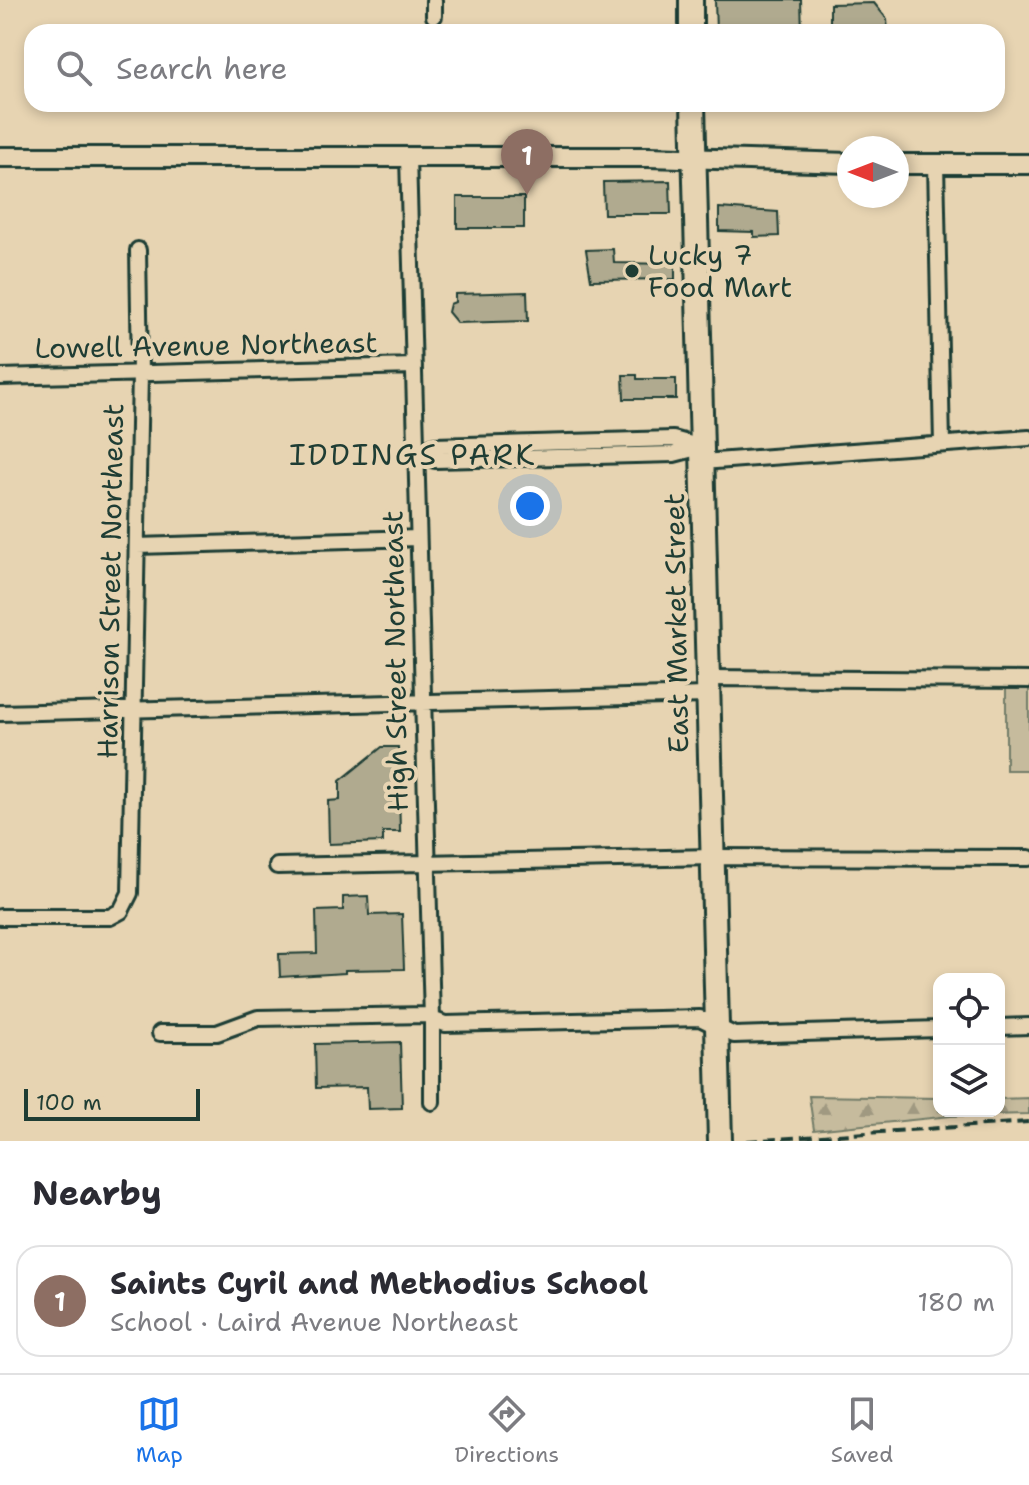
<!DOCTYPE html>
<html lang="en">
<head>
<meta charset="utf-8">
<style>
  :root { --surface:#fff; --page:#f7f7f7; --text:#2b2b33; --muted:#7c7c81; --line:#e1e1e2; --accent:#1a73e8 }
  body { margin:0; font-family:"Shantell Sans",sans-serif; background:var(--page); color:var(--text) }
  .controls { position:absolute; right:24px; bottom:24px; display:grid; overflow:hidden; border-radius:16px; box-shadow:0 4px 12px #0003 }
  .controls button { width:72px; height:72px; display:grid; place-items:center; padding:0; border:0; border-bottom:2px solid var(--line); background:var(--surface); color:var(--text); font:40px sans-serif }
  .compass { position:absolute; left:837px; top:136px; width:72px; height:72px; border-radius:50%; background:var(--surface); box-shadow:0 4px 12px #0003; rotate:270deg }
  .scale { position:absolute; left:24px; bottom:20px; width:176px; box-sizing:border-box; padding-left:8px; border:4px solid #1f3d34; border-top:0; font-size:22px; line-height:28px; white-space:nowrap; color:#1f3d34; -webkit-text-stroke:6px #e7d4b2; paint-order:stroke }
  .you { position:absolute; left:530px; top:506px; width:28px; height:28px; margin:-20px; border:6px solid #fff; border-radius:50%; background:#1a73e8; box-shadow:0 0 0 12px #1a73e833 }
  .badge { display:grid; place-items:center; width:52px; height:52px; border-radius:50%; background:var(--accent); color:#fff; font-size:26px; font-weight:700 }
  .pin { position:absolute; translate:-50% -66px; filter:drop-shadow(0 2px 4px #0008) }
  .pin::after { content:''; position:absolute; top:42px; width:28px; height:24px; background:inherit; clip-path:polygon(0 0,100% 0,50% 100%) }
  .list { margin:0; padding:0; list-style:none }
  h2 { display:flex; justify-content:space-between; align-items:center; height:104px; margin:0; padding:0 32px; font-size:34px }
  h2 small { font-size:26px; font-weight:400; color:var(--muted) }
  .list li { display:grid; grid-template-columns:52px 1fr auto; gap:24px; align-items:center; box-sizing:border-box; height:112px; margin:0 16px 16px; padding:0 16px; border:2px solid var(--line); border-radius:24px }
  .list b { display:block; font-size:30px; white-space:nowrap }
  .list p { margin:0; font-size:26px; white-space:nowrap; color:var(--muted) }
  .list em { font-size:26px; font-style:normal; color:var(--muted) }
  .icon { flex:none; width:44px; height:44px; fill:none; stroke:currentColor; stroke-width:2; stroke-linecap:round; stroke-linejoin:round }
  .map { position:relative; flex:none; width:1029px; height:1141px; overflow:hidden }
  .search { position:absolute; background:var(--surface); box-shadow:0 4px 12px #0003; left:24px; right:24px; top:24px; height:88px; display:flex; align-items:center; gap:20px; box-sizing:border-box; padding:0 28px; border-radius:24px; color:var(--muted); font-size:30px }
  .sheet { height:232px; background:var(--surface) }
  nav { display:flex; justify-content:space-around; align-items:center; box-sizing:border-box; height:112px; border-top:2px solid var(--line); background:var(--surface); font-size:22px; color:var(--muted) }
  nav a { display:grid; justify-items:center; gap:4px }
  nav .on { color:var(--accent) }
  .map>svg:first-child { display:block }
</style>
</head>
<body>
<div class="map">
<svg width="1029" height="1141" viewBox="0 0 1029 1141">
  <defs>
    <pattern id="forest-firs" width="22" height="20" patternUnits="userSpaceOnUse" patternTransform="scale(2)"><rect width="22" height="20" fill="#c6bb9d"/><path d="M5 1l3.5 6h-7zM16 11l3.5 6h-7z" fill="#a09981"/></pattern>
  </defs>
  <rect width="100%" height="100%" fill="#e7d4b2"/>
  <filter id="ink" filterUnits="userSpaceOnUse"><feTurbulence type="fractalNoise" baseFrequency=".0125" numOctaves="2"/><feDisplacementMap in="SourceGraphic" scale="16" xChannelSelector="R" yChannelSelector="G"/><feConvolveMatrix kernelMatrix="1 2 1 2 8 2 1 2 1" color-interpolation-filters="sRGB"/></filter>
  <g filter="url(#ink)">
    <path fill="url(#forest-firs)" stroke="#727c68" stroke-width="2" d="M809 1096 939 1098V1111H999V1099L1029 1098V1114L951 1116 814 1130Z"/>
    <path fill="#c6bb9d" stroke="#727c68" stroke-width="2" d="M1006 689H1029V770H1006Z"/>
    <path fill="#b0aa8f" stroke="#1f3d34" stroke-width="2" d="M715 0H801L802 32H716Z
      M874 3 887 19 888 32H830V4Z
      M670 181 671 214H604L603 182Z
      M457 197H524V228H457Z
      M719 208 778 212 779 236 754 237V232L719 231Z
      M613 249 614 263 675 264V279L591 280 586 250Z
      M527 292 528 321 457 323 448 312 450 304 455 302V294Z
      M623 375H637V379H676V399H624Z
      M382 747H398L400 832H383V842L329 844 328 801 340 800V781Z
      M368 896 369 915 402 914 404 969 345 970V973L280 977 279 954 317 953 316 911 343 910V897Z
      M400 1042 402 1108 368 1109 367 1087 316 1088 315 1044Z"/>
    <g fill="none" stroke-linecap="round" stroke-linejoin="round">
      <defs>
        <path id="minor" d="M434 16V0
          M408 157 432 1019 445 1024 700 1018 734 1035 939 1029
          M936 164 942 444
          M0 377 414 366
          M416 454 435 446 673 439 702 447
          M416 454 435 460 674 454 697 448
          M702 462 1029 438
          M137 546 418 538
          M707 678 1029 680
          M0 713 707 695
          M277 866 713 857 1029 858
          M0 917H110L121 911 130 893 140 373 138 250
          M999 1027 1029 1026
          M160 1033H217L258 1018 427 1015 432 1019V1102"/>
        <path id="tertiary" d="M0 157H649L849 163
          M897 164H1029"/>
        <path id="primary" d="M691 0V32
          M693 104 720 1141"/>
      </defs>
      <use href="#minor" stroke="#1f3d34" stroke-width="20"/>
      <use href="#tertiary" stroke="#1f3d34" stroke-width="24"/>
      <use href="#primary" stroke="#1f3d34" stroke-width="28"/>
      <use href="#minor" stroke="#e7d4b2" stroke-width="14"/>
      <use href="#tertiary" stroke="#e7d4b2" stroke-width="18"/>
      <use href="#primary" stroke="#e7d4b2" stroke-width="22"/>
      <path stroke="#1f3d34" stroke-width="4" stroke-dasharray="12 6" stroke-linecap="butt" d="M747 1141 1029 1122"/>
    </g>
  </g>
  <circle fill="#1f3d34" stroke="#e7d4b2" stroke-width="3" cx="632" cy="271" r="8"/>
  <g text-anchor="middle" dominant-baseline="central" stroke-width="8" stroke-linejoin="round" paint-order="stroke">
    <g font-size="28" fill="#1f3d34" stroke="#e7d4b2" text-anchor="start">
      <text x="648" y="255">Lucky 7<tspan x="648" dy="32">Food Mart</tspan></text>
    </g>
    <g font-size="28" fill="#1f3d34" stroke="#e7d4b2">
      <text transform="translate(206 345) rotate(-1)">Lowell Avenue Northeast</text>
      <text transform="translate(110 581) rotate(-89)">Harrison Street Northeast</text>
      <text transform="translate(676 623) rotate(-91)">East Market Street</text>
      <text transform="translate(395 661) rotate(-91)">High Street Northeast</text>
    </g>
    <g font-size="30" letter-spacing="2" fill="#1f3d34" stroke="#e7d4b2">
      <text x="413" y="454">IDDINGS PARK</text>
    </g>
  </g>
</svg>
<div class="controls">
<button><svg class="icon" aria-label="locate" viewBox="0 0 24 24"><circle cx="12" cy="12" r="6"/><path d="M12 2v4M12 18v4M2 12h4M18 12h4"/></svg></button>
<button><svg class="icon" aria-label="layers" viewBox="0 0 24 24"><path d="M12 4l9 5-9 5-9-5zM3 14l9 5 9-5"/></svg></button>
</div>
<svg class="compass" viewBox="-18 -18 36 36"><path d="M0-13l5 13h-10z" fill="#e53935"/><path d="M0 13l5-13h-10z" fill="#7c7c81"/></svg>
<div class="scale">100 m</div>
<div class="you"></div>
<div class="pin badge" style="left:527px;top:195px;background:#8d6e63">1</div>
<div class="search"><svg class="icon" aria-label="search" viewBox="0 0 24 24"><circle cx="10" cy="10" r="6"/><path d="M15 15l6 6"/></svg>Search here</div>
</div>
<section class="sheet">
<h2>Nearby<small></small></h2>
<ul class="list">
<li><span class="badge" style="background:#8d6e63">1</span><div><b>Saints Cyril and Methodius School</b><p>School · Laird Avenue Northeast</p></div><em>180 m</em></li>
</ul>
</section>
<nav>
<a class="on"><svg class="icon" aria-label="map" viewBox="0 0 24 24"><path d="M3 6l6-2 6 2 6-2v14l-6 2-6-2-6 2zM9 4v14M15 6v14"/></svg>Map</a>
<a><svg class="icon" aria-label="directions" viewBox="0 0 24 24"><path d="M12 3l9 9-9 9-9-9zM9 14v-3h6M13 9l2 2-2 2"/></svg>Directions</a>
<a><svg class="icon" aria-label="saved" viewBox="0 0 24 24"><path d="M7 4h10v16l-5-4-5 4z"/></svg>Saved</a>
</nav>
</body>
</html>
